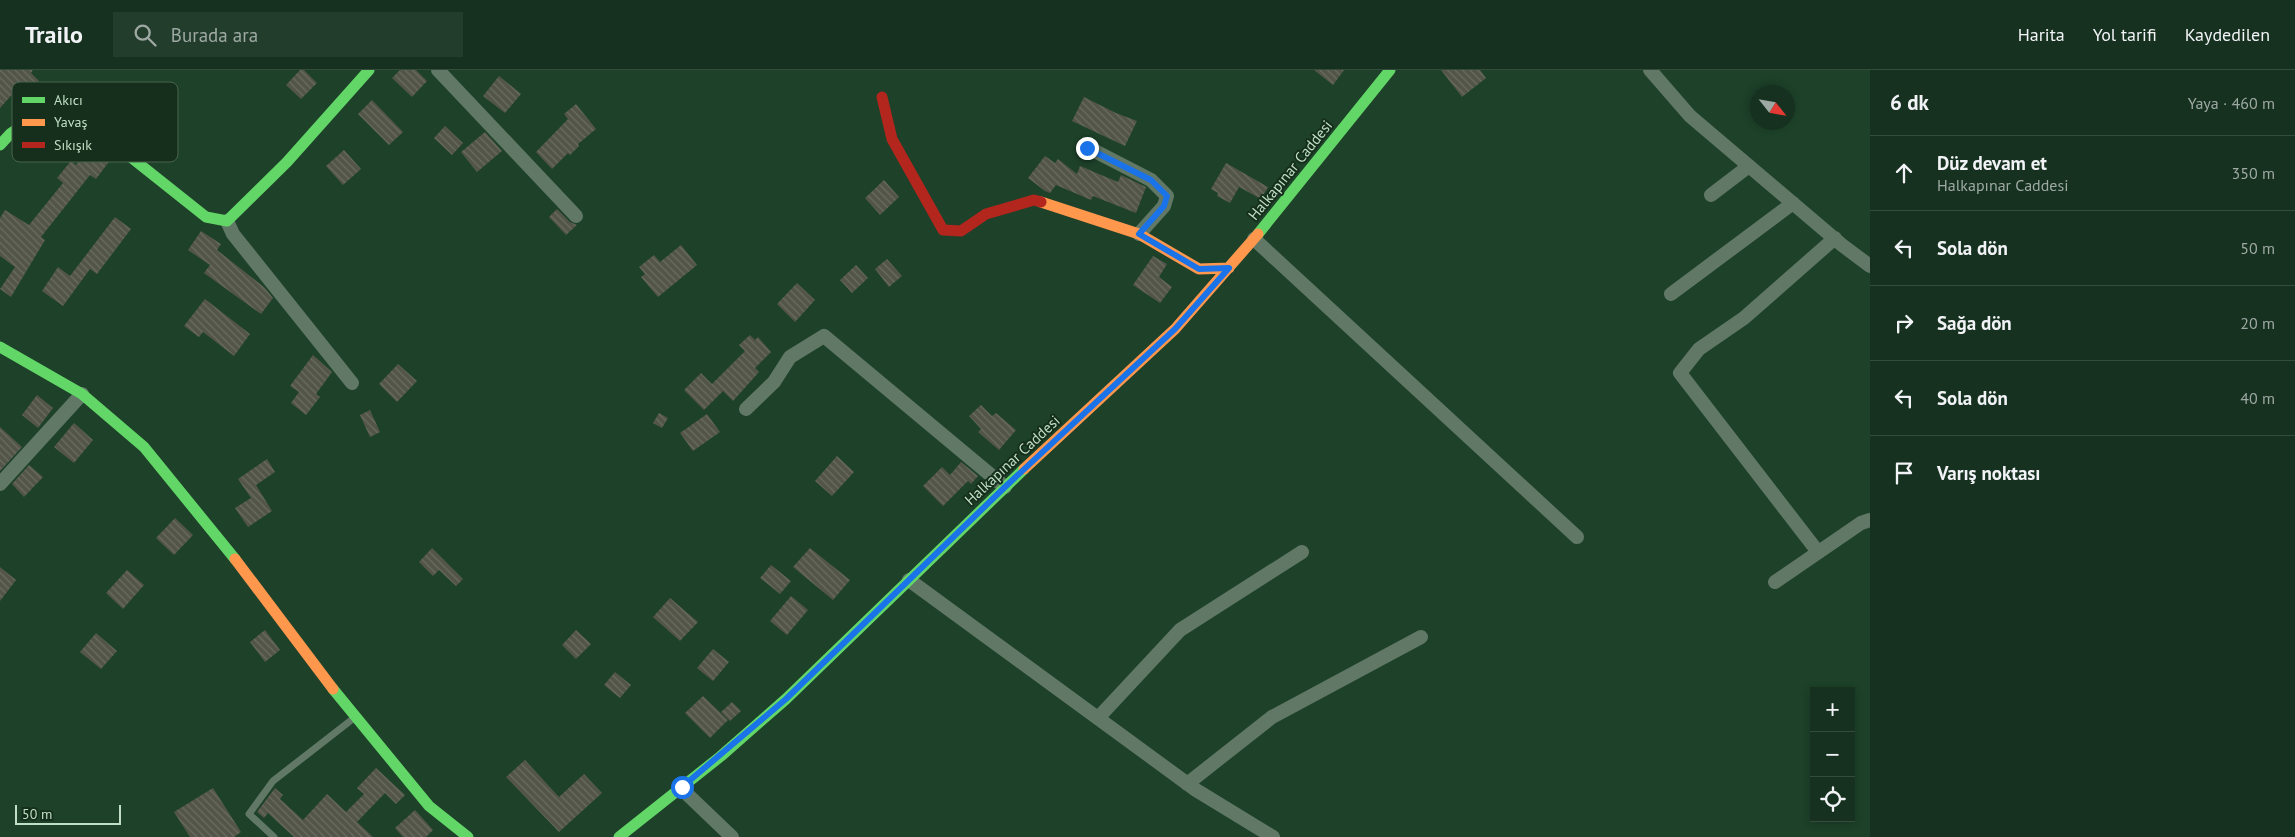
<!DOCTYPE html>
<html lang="tr">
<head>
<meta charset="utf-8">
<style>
  :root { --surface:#16311f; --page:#233d2c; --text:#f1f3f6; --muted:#9ea9a4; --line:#354c3d }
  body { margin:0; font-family:"PT Sans",sans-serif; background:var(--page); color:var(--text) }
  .controls { position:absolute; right:15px; bottom:15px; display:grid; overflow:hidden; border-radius:0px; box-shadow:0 2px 8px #0003 }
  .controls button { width:45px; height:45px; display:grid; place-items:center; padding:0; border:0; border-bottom:1px solid var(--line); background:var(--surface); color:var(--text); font:25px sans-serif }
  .compass { position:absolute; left:1750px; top:15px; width:45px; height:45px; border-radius:50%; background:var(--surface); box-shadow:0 2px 8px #0003; rotate:121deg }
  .scale { position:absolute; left:15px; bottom:12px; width:106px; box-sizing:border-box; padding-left:5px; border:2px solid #c0dfc5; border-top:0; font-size:14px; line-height:18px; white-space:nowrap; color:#c0dfc5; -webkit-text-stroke:4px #162f1c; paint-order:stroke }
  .stop { position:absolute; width:15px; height:15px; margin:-11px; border:4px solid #1a73e8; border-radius:50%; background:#fff }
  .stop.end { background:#1a73e8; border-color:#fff; box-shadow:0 1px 5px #0008 }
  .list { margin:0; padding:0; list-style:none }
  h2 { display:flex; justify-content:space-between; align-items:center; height:65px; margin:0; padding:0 20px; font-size:21px }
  h2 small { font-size:16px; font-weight:400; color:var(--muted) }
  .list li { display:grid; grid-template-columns:32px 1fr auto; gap:15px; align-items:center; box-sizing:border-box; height:75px; padding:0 20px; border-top:1px solid var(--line) }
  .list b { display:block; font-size:19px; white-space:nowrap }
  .list p { margin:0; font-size:16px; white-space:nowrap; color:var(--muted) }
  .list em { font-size:16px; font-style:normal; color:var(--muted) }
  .icon { flex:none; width:28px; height:28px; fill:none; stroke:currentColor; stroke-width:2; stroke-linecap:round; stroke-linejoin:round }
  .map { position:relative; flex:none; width:1870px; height:767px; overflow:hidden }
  header { display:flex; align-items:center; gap:30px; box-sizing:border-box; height:70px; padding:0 25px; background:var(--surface); border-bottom:1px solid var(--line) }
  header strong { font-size:24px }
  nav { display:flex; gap:28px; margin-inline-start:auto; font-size:18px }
  .search { width:350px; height:45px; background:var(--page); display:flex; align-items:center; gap:12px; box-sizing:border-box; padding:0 18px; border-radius:0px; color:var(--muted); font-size:19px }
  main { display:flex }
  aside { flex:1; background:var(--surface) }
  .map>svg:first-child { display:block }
</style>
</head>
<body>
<header>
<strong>Trailo</strong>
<div class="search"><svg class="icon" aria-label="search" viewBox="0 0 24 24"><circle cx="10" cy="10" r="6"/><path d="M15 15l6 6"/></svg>Burada ara</div>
<nav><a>Harita</a><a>Yol tarifi</a><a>Kaydedilen</a></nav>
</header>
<main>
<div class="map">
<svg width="1870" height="767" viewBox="0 0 1870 767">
  <defs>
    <pattern id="building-back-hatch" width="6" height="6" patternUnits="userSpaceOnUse" patternTransform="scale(1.25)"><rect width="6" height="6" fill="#535548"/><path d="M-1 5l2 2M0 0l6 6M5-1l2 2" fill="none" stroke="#6a6d61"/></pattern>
  </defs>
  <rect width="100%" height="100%" fill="#1d4129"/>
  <path fill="url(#building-back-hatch)" d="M0 0H33L31 3 39 11 31 19 24 11 0 38Z
    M300 0H304L317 13 301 29 286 15Z
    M400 0H416L427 11 412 27 392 8Z
    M1314 0H1344L1333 15Z
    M1441 0H1480L1486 8 1462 27Z
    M499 6 521 24 505 43 483 26Z
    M1084 27 1116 43 1137 51 1125 76 1072 51Z
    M372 30 403 62 389 75 358 44Z
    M576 34 596 59 578 74 579 76 570 85 568 83 552 99 536 82 568 49 564 44Z
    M445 56 463 73 452 85 434 68Z
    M485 62 502 81 477 102 461 82Z
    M92 74 111 89 96 109 90 105 41 167 45 170 11 227 0 219 15 197 0 186V148L5 140 29 155 63 113 57 108 71 91 76 95Z
    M344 80 361 99 343 115 326 96Z
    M1045 86 1055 93 1058 89 1077 104 1080 96 1118 112 1121 105 1146 117 1136 143 1093 126 1091 130 1056 115 1050 123 1045 121 1028 108Z
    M1226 93 1268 117 1261 129 1239 117 1230 133 1217 126 1218 123 1211 119Z
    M884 110 899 127 880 145 865 128Z
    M557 139 570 152 577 155 566 165 549 147Z
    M115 147 131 159 97 204 90 199 63 236 42 221 58 197 70 206Z
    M201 161 221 174 217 180 264 217 273 228 261 244 204 203 210 195 188 180Z
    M681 175 697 195 658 227 641 207 645 204 639 197 654 185 660 192Z
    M1153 186 1167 194 1159 207 1172 217 1160 233 1133 215Z
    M887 189 902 206 889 217 875 199Z
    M856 195 868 208 852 223 840 210Z
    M797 213 815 230 795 252 777 234Z
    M205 229 250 264 234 286 203 262 199 267 184 256Z
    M750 265 755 270 758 267 771 282 755 298 759 302 733 331 723 321 704 340 684 320 701 303 712 314 745 281 739 275Z
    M313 285 332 302 316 324 320 327 306 345 291 333 299 322 290 316Z
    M398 294 417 311 397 332 379 314Z
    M37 325 53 338 38 358 22 345Z
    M981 335 992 346 996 343 1016 360 999 380 978 362 981 359 969 346Z
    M370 340 380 362 370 367 360 345Z
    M659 343 668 348 662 358 653 353Z
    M707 344 720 362 693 381 680 363Z
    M74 353 93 370 74 393 54 377Z
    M0 357 22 377 0 401Z
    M837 386 854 402 832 426 815 411Z
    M267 389 275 402 256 415 272 441 248 457 235 438 251 428 238 409Z
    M961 392 978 406 971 414 968 411 943 436 923 416 942 397 950 405Z
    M29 395 43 407 24 427 12 414Z
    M175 448 193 465 174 485 156 468Z
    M432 478 463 509 456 516 439 500 433 506 419 492Z
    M810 478 850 510 833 530 793 497Z
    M771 495 791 511 780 524 760 508Z
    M0 497 16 510 0 531Z
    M127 500 144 515 123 539 106 523Z
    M791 526 808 540 787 565 770 551Z
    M670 528 698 552 680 571 653 547Z
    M265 560 280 580 265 592 250 572Z
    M576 560 591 574 576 589 562 575Z
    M96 563 117 581 101 599 80 582Z
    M713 579 729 592 713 611 697 598Z
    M615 602 631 615 620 628 604 615Z
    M703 626 728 650 710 668 685 643Z
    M732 632 741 641 730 651 721 642Z
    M525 690 559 727 584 704 602 723 559 762 506 707Z
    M376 698 405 725 396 734 385 723 357 752 373 767H294L268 743 264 748 257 742 275 718 283 725 280 729 303 750 327 724 346 742 364 724 357 718Z
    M213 718 241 762 234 767H190L174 742Z
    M415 740 433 760 426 767H403L395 758Z"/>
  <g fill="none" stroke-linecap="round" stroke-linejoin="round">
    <path stroke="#617866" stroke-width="7" d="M274 767 249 744 273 711 354 648"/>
    <path stroke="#617866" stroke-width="14" d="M438 0 576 146
      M1650 0 1690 46 1842 175 1870 196
      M1087 77 1151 110 1167 126 1164 136 1139 164
      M1711 125 1749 96
      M227 151 233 164 352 313
      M1254 169 1577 467
      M1671 224 1793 133
      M746 339 774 312 790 287 824 266 1005 417
      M0 414 82 324
      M1818 482 1680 303 1699 279 1744 248 1835 168
      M909 510 1196 720 1273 767
      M1775 512 1861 453 1870 450
      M1098 648 1180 560 1302 482
      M1187 714 1272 647 1421 567
      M688 725 732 767"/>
    <path stroke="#63d668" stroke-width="11" d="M0 75 11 63 45 41 74 42 206 147 227 151 287 92 369 0
      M1258 164 1390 0
      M0 277 82 324 144 377 235 489
      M333 619 429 736 468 767
      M619 767 721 686 786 629 1024 399"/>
    <path stroke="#ff974d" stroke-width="11" d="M1041 132 1139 164 1199 199 1229 198
      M1024 399 1175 259 1258 164
      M235 489 333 619"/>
    <path stroke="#b3261e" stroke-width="11" d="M882 27 892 69 943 160 961 161 986 144 1034 130 1041 132"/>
  </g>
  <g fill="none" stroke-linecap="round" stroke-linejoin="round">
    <path stroke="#1a73e8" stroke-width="6" d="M682 717 786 629 1005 417 1175 259 1229 198 1199 199 1139 164 1164 136 1167 126 1151 110 1087 78"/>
  </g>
  <g text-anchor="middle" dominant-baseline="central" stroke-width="4" stroke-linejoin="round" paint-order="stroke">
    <g font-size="15" fill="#c0dfc5" stroke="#162f1c">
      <text transform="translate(1290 100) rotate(-51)">Halkapınar Caddesi</text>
      <text transform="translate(1012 390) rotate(-43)">Halkapınar Caddesi</text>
    </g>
  </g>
  <rect x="12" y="12" width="166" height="80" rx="8" fill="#162f1c" stroke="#49644f" stroke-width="1"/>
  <rect x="22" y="27" width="23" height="6" fill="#63d668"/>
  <rect x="22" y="49" width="23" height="7" fill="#ff974d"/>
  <rect x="22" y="72" width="23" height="6" fill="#b3261e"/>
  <g font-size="14" fill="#c0dfc5">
    <text x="54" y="35">Akıcı</text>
    <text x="54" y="57">Yavaş</text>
    <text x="54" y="80">Sıkışık</text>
  </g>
</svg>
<div class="controls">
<button>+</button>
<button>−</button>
<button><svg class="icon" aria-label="locate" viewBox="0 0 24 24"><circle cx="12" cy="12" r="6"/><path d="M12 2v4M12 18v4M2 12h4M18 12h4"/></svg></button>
</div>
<svg class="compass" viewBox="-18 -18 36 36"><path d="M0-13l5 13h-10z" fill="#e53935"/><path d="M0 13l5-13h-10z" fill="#9ea9a4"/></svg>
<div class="scale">50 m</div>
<div class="stop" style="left:682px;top:717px"></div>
<div class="stop end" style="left:1087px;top:78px"></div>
</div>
<aside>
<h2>6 dk<small>Yaya · 460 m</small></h2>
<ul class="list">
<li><svg class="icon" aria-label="ahead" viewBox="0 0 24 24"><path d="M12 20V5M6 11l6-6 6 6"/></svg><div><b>Düz devam et</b><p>Halkapınar Caddesi</p></div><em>350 m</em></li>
<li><svg class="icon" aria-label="left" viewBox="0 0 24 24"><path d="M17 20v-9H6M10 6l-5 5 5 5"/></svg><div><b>Sola dön</b></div><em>50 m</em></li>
<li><svg class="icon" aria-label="right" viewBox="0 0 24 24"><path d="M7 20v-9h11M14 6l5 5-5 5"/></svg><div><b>Sağa dön</b></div><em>20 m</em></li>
<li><svg class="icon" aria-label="left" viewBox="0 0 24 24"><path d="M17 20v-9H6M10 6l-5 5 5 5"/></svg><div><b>Sola dön</b></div><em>40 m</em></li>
<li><svg class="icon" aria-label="arrive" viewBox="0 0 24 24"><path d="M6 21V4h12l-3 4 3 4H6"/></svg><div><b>Varış noktası</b></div></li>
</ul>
</aside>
</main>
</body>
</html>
